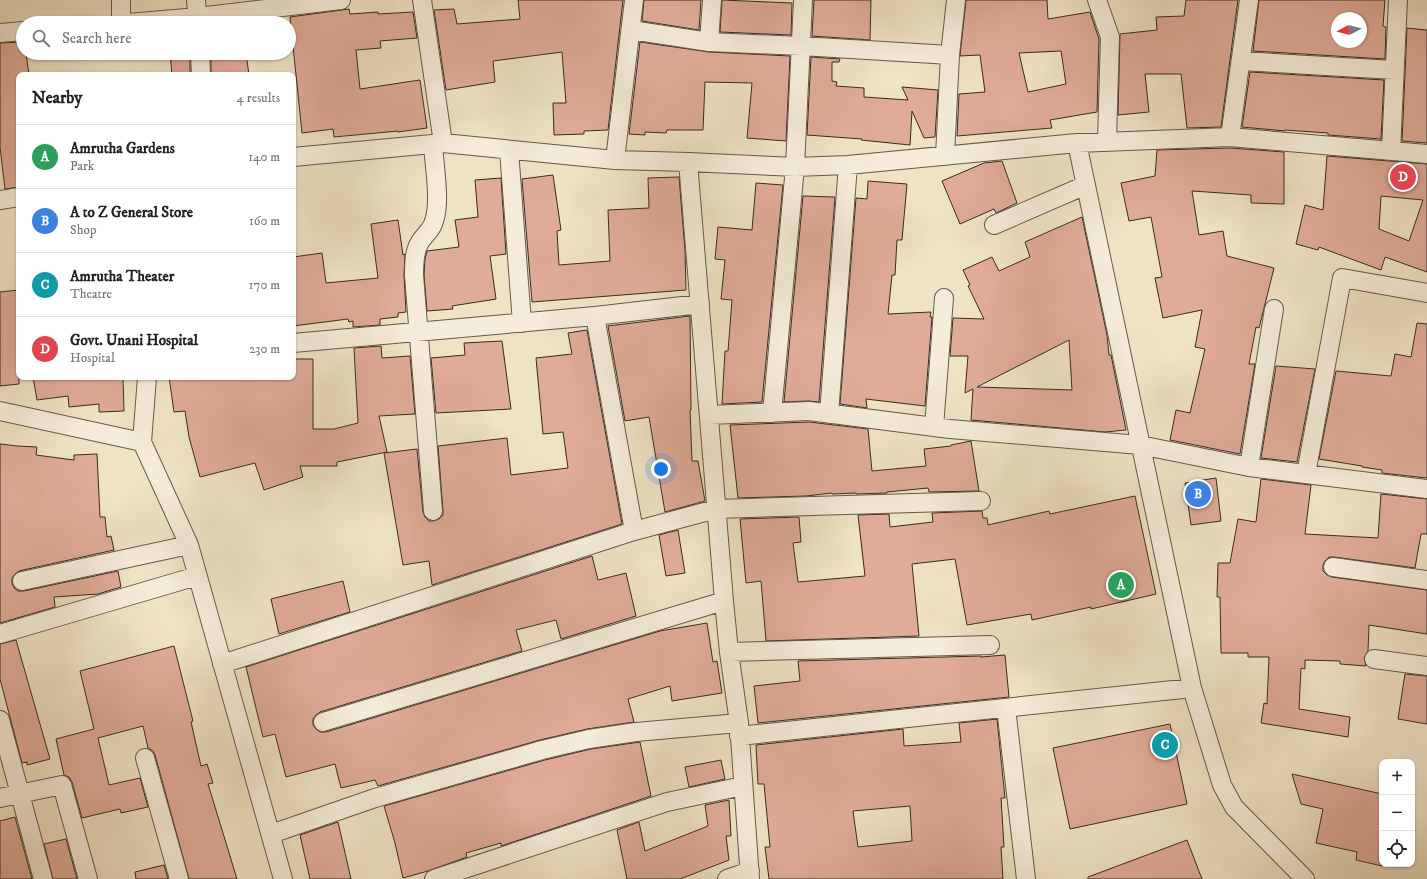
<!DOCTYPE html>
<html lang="en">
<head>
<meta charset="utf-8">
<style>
  :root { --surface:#fff; --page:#f6f6f6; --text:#222; --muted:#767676; --line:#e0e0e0; --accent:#8f2418 }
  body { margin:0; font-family:"IM FELL DW Pica",serif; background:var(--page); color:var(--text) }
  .controls { position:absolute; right:12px; bottom:12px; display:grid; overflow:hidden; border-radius:8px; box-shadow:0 1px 3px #0004 }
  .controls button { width:36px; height:36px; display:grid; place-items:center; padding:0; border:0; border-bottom:1px solid var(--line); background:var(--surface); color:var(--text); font:20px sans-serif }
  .compass { position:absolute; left:1331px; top:12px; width:36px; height:36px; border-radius:50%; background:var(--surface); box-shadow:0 1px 3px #0004; rotate:263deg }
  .you { position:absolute; left:661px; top:469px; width:14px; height:14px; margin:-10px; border:3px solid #fff; border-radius:50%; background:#1a73e8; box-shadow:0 0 0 6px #1a73e833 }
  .badge { display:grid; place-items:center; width:26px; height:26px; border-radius:50%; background:var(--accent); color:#fff; font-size:13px; font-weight:700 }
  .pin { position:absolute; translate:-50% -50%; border:2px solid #fff; box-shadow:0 1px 4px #0006 }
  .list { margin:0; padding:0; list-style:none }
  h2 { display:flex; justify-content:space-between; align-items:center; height:52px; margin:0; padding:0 16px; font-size:17px }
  h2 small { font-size:13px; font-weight:400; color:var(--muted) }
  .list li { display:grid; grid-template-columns:26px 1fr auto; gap:12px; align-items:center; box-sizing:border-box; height:64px; padding:0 16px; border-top:1px solid var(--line) }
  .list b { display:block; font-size:15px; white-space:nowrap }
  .list p { margin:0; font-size:13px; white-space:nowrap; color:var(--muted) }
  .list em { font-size:13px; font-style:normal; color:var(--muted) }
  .icon { flex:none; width:22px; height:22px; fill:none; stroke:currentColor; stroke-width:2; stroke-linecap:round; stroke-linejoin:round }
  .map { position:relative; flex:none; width:1427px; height:879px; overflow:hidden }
  .search { position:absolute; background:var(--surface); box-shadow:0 1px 3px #0004; left:16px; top:16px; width:280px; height:44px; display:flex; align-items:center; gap:10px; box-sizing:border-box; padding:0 14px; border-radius:22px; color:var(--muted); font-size:15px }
  .panel { position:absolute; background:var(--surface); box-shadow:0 1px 3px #0004; left:16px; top:72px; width:280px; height:308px; border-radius:8px }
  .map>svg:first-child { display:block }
</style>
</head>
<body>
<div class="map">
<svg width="1427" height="879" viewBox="0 0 1427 879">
  <rect width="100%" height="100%" fill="#efe3c6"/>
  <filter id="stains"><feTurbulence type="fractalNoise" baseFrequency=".005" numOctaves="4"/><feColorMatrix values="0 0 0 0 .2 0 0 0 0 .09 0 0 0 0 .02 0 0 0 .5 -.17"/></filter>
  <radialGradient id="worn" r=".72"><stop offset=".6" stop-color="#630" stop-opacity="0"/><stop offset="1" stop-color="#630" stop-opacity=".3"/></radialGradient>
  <path fill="#e0ab99" stroke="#372b23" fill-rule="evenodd" d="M518 0H623L608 130 584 131V134L554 135 553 103H566L562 52 493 61 495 82 446 90 434 10 454 9 457 24 520 19Z
    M644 0H701L699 30 642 21Z
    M722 0 792 3 791 35 720 32Z
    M814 0H871L870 40 812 36Z
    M966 0H1047L1048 19 1090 12 1099 39 1097 112 1050 120 1052 128 957 136 959 94 985 92 980 55 960 56ZM1061 51 1066 84 1028 92 1019 53Z
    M1186 0H1238L1221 127 1187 128 1181 74H1145L1149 112 1118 115 1120 34 1157 30 1156 17 1184 16Z
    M1259 0H1385L1383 26 1386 27 1385 59 1253 51ZM1337 18H1361V42H1337Z
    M349 9 350 14 378 12V14L413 12 417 38 380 41 381 48 356 50 360 89 420 80 427 128 398 132V131L334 137 333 129 302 133 290 17Z
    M1407 28 1427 30V143L1402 141Z
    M23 42V53H26L29 75H19V187L5 189 0 147V43Z
    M640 42 709 52 790 56 786 141 747 138 752 83 705 82 703 130H667L666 133 645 132V135L629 134Z
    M170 53H190V75H172Z
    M211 53H246L249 75H211Z
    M811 57 840 59 839 62H832V81L837 82 836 86 864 88V97L908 100 902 87 938 90 935 137 924 138 912 111 910 145 861 140 862 139 807 135Z
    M1250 72 1384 80 1381 139 1328 135V133L1285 130V131L1242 127Z
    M1230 148 1284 152V204L1251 203V195L1192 191 1199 235 1223 231 1227 256 1274 268 1259 328 1256 327 1249 364H1255L1240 454 1170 440 1176 410 1190 413 1205 349 1195 347 1202 310 1163 318 1155 278 1162 277 1151 217 1129 221 1121 183 1155 176 1157 150Z
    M1327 156 1427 164V272L1385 257 1381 270 1319 247 1318 250 1296 244 1305 205 1323 210ZM1381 196 1423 200 1409 241 1379 229Z
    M1002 161 1017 203 996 213 994 209 960 224 942 181 984 163Z
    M553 175 561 230 557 231 559 265 610 261 608 210 649 208 648 178 679 177 685 250 686 290 532 302 522 179Z
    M501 178 506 254 490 256 496 299 452 306 453 309 427 311 424 275 425 259 427 251 459 247 455 220 478 217 475 180Z
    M868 181 907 184 902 240H897L895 275H892L888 314 931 312 930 317H932L925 406 866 399 867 408 840 404 856 198 867 199Z
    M756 183 783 185 762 402 722 404 725 351H728L732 300 721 299 725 260 715 259 718 227 752 230Z
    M803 196 835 197 819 402 809 401 784 402Z
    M1082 217 1107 335 1109 355H1111L1126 430 1105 432 971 420 973 389 965 393 968 356H950L953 318 984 319 968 286 970 285 963 270 992 257 999 271 1030 257 1025 242ZM1069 340 1072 390 977 387Z
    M398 220 403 255 405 254 404 275 406 312 398 313V317L380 319V325L353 327V321L349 322 348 319 293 326V257L322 253 326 283 378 278 371 224Z
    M19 290V384L0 386V292Z
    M690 316 691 410H690L692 461H698L705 501 665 512 649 417 625 421 608 326Z
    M1417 323 1427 324V478L1382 473V470L1362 467V466L1319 459 1336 371 1391 376 1395 354 1411 357Z
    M587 330 622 524 432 585 429 561 403 565 384 453 417 449 423 512 425 517 429 521H433L439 519 443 515V511L438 446 507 438 511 475 568 468 563 432 543 434 536 358 572 354 568 333Z
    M502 341 511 409 436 413 431 358 465 355 464 343Z
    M381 346 382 358 410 356 415 414 379 416 387 452 337 462V466H300L303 477 264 490 255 463 200 477 189 437 185 411 174 412 169 377H293V359H313V429H334L358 423 354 348Z
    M1276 366 1315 369 1297 462 1261 458Z
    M33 377H123L124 411 99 412V404L69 407 68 396 37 400Z
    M809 422 868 429 872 471 926 466 924 449 951 446V445L971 441 979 491 929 492 928 488 887 492V493L856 494V493L832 494V493L806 496 738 498 730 425Z
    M0 444 17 446 37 447 36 455 74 460V455L97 454 100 517H105L107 537 111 536 114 550 19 571 15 574 12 578V583L14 588 18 591H24L118 571 121 587 98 594 54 597 55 607 0 623Z
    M1216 478 1221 521 1191 525 1185 483Z
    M1261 479 1311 485 1305 534 1378 538 1381 494 1427 499V534H1421L1415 568 1334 557H1329L1325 561 1323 565V571L1327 575 1332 577 1427 590V634L1369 625 1368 651 1364 658 1366 666 1340 664V661L1305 660V669L1301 668 1299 709 1350 717 1348 737 1261 723 1264 703 1267 704 1269 657H1248V653H1221L1220 597H1217L1218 563H1230L1238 519 1256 522Z
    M1135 496 1156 594 1091 609V607L1032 620 1031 614 967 625 955 559 912 564 919 636 766 641 761 581 746 583 740 519 799 517 801 542 793 543 798 582 865 576 858 515 889 514 890 527 933 522 932 513 982 511 983 518H987L988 525 1049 511 1050 514Z
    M678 530 685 573 666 576 659 535Z
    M592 556 598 580 626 573 636 616 561 639 556 620 516 630 522 651 320 712 316 715 313 719V725L316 729 320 732H326L660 631 707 623 713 662 717 661 722 693 672 701 670 686 628 699 634 722 587 729 540 740 378 786 375 780 341 788 335 764 286 777 275 734 263 737 246 667Z
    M343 581 350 612 279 634 271 599Z
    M16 640 50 759 27 765V762L22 763 0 679V644Z
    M174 646 193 721 191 722 201 766 207 764 213 783 208 784 237 879H189L155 755 153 751 148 748 143 726 98 738 109 785 140 778 148 807 121 813 120 809 82 818 72 782 69 777 64 775 56 739 94 729 80 671Z
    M1005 655 1009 697 758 723 754 686 800 681 798 661 981 656V657Z
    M1405 674 1427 676V724L1398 719Z
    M997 719 1005 798H1001L1004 847H1001L1003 879H769L765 847H770L764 784H758L756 745 903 729 904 746 961 742 959 723ZM910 806 912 841 858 847 853 811Z
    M1170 724 1187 804 1070 829 1053 748Z
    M640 742 651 796 501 846V843L466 853 467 857 428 871 403 878 395 843 384 806 545 760 591 749Z
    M721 760 725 779 689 787 685 767Z
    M1292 774 1382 794V866L1356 860 1357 852 1316 843 1323 809 1301 804Z
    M729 800 731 836H726L729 860 680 879H627L617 830 639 822 645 851 708 826 705 805Z
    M15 817 32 879H0V821Z
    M338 822 351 879H310L300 835Z
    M66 839 77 879H53L44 844Z
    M1187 840 1202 879H1088V877Z
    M164 865 168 879H136L135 872Z"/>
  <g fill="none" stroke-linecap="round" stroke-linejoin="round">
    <defs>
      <path id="minor" d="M121 0V23
        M196 0 198 23
        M422 0 443 143
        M712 0 709 42 801 46 950 55
        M1097 0 1110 37 1107 141
        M128 23 198 17 341 0
        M631 30 709 42
        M0 33 23 31
        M200 53 201 75
        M1241 61 1394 70
        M1230 137 1249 0
        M1077 143 1192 688 1222 785 1234 807 1305 879
        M433 144C434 165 441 202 434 221 432 230 424 235 420 242 414 251 414 264 414 275L433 511
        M509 150 522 323
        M1391 151 1398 0
        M945 156 950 55 956 0
        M293 157 443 143 615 160 688 162 795 167 848 165 1077 143 1230 137 1427 154
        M615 160 634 0
        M688 162 724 601 729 652 739 723 750 879
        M0 200 19 197
        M994 225 1086 185
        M595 316 634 531
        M293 343 595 316 700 304
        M0 411 142 442 189 545 283 879
        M772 413 795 167 803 0
        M829 414 848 165
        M709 415 809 411 950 429 1140 445 1249 467 1427 489
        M934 427 944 298
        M142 442 147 377
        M1249 467 1274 309
        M1306 474 1342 278 1427 293
        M1333 567 1427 580
        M22 581 189 545
        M0 634 197 576
        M729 652 990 645
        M1374 659 1427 666
        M222 664 634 531 716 509 981 501
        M1006 708 1026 879
        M0 720 43 879
        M323 722 724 601
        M739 736 1192 688
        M145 758 179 879
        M0 798 62 785 88 879
        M271 834 375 798 542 750 589 739 636 732 739 723
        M434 879 667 802 743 786
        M727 879 750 871"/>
    </defs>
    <use href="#minor" stroke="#65594c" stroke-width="20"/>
    <use href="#minor" stroke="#f5edda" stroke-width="18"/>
  </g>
  <rect width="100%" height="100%" filter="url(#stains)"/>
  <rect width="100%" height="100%" fill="url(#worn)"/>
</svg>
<div class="controls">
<button>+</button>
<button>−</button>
<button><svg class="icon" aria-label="locate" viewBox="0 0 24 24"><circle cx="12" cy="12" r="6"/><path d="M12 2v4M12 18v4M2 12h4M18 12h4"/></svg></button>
</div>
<svg class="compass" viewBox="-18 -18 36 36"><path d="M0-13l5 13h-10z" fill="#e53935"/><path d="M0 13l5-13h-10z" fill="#767676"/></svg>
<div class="you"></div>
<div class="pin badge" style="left:1121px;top:585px;background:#2e9e5b">A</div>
<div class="pin badge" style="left:1198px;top:494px;background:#3f7fe0">B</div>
<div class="pin badge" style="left:1165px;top:745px;background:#0f9aa8">C</div>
<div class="pin badge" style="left:1403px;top:177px;background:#e0444e">D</div>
<div class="search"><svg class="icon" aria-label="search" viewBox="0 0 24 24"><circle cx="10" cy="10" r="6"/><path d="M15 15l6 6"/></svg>Search here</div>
<section class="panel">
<h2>Nearby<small>4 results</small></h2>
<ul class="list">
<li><span class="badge" style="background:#2e9e5b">A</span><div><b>Amrutha Gardens</b><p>Park</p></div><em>140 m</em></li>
<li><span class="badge" style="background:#3f7fe0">B</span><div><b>A to Z General Store</b><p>Shop</p></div><em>160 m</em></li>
<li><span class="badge" style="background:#0f9aa8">C</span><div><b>Amrutha Theater</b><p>Theatre</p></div><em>170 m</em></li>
<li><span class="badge" style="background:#e0444e">D</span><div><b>Govt. Unani Hospital</b><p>Hospital</p></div><em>230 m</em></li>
</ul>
</section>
</div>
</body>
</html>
